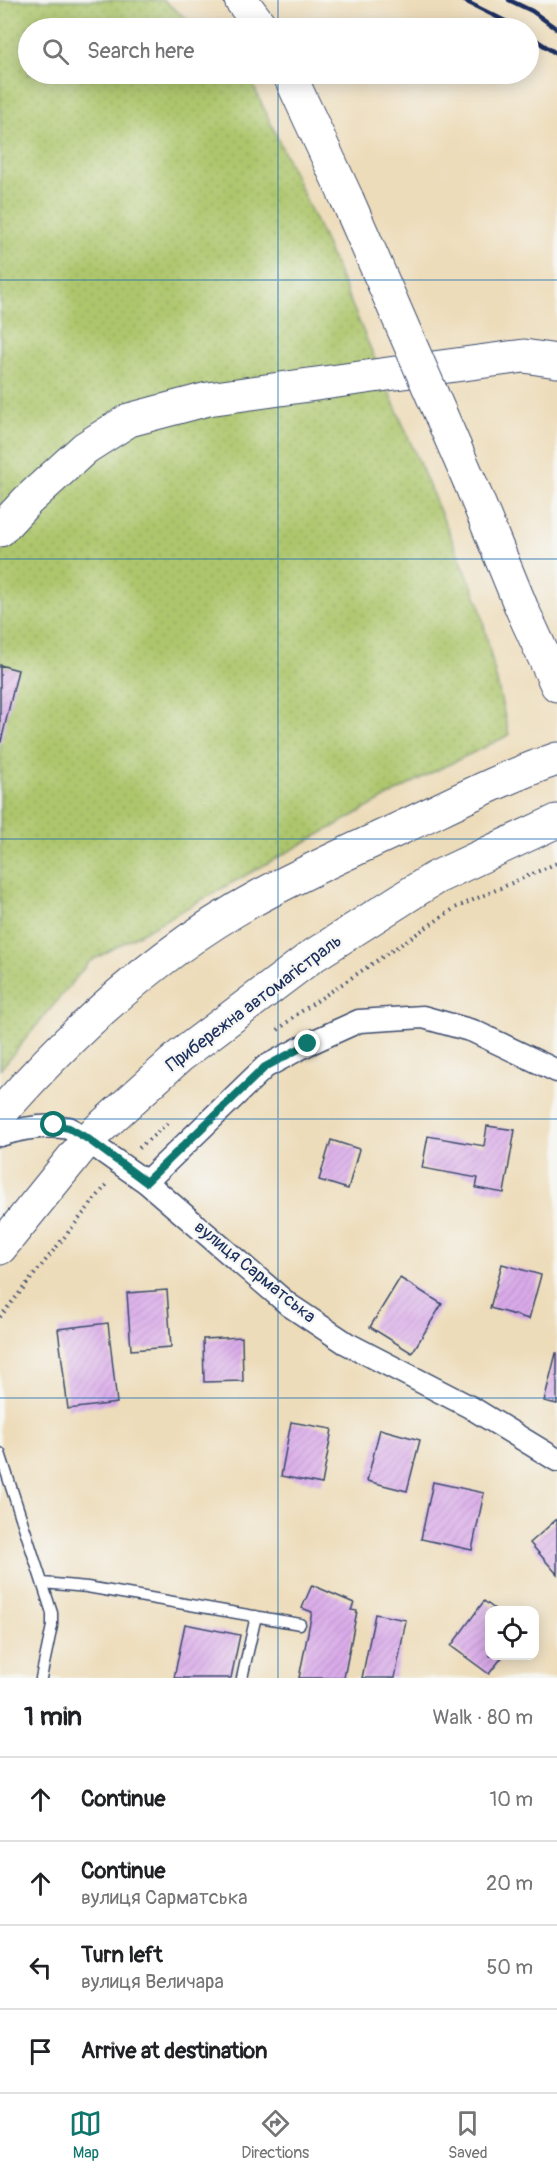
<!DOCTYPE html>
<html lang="en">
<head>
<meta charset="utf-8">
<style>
  :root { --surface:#fff; --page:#f2f2f2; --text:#202124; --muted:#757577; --line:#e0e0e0; --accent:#0f766e }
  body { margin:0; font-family:Pangolin,sans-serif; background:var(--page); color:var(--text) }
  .controls { position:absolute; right:18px; bottom:18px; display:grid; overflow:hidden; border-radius:12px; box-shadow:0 3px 15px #0003 }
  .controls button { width:54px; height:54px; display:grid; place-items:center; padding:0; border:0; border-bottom:2px solid var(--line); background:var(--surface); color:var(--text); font:30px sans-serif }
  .stop { position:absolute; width:18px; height:18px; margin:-14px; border:4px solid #0f766e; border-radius:50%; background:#fff }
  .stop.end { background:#0f766e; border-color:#fff; box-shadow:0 2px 6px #0008 }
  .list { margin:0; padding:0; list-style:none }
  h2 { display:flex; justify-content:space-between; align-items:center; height:78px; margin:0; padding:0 24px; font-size:26px }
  h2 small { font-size:20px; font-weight:400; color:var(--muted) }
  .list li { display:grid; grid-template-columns:39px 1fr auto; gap:18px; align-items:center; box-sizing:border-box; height:84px; padding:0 24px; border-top:2px solid var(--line) }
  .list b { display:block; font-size:22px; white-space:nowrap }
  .list p { margin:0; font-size:20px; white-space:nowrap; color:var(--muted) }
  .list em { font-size:20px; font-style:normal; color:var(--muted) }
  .icon { flex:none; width:33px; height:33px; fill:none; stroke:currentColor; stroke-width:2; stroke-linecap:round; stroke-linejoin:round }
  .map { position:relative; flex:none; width:557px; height:1678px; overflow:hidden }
  .search { position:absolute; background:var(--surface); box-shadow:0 3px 15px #0003; left:18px; right:18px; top:18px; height:66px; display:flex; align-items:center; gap:15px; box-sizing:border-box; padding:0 21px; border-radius:33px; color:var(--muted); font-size:22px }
  .sheet { height:414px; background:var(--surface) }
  nav { display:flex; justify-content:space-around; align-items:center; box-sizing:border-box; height:84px; border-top:2px solid var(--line); background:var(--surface); font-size:16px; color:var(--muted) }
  nav a { display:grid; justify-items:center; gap:3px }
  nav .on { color:var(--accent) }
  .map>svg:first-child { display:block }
</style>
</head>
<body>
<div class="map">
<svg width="557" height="1678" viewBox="0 0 557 1678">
  <defs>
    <pattern id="grass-dots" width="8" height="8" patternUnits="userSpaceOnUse" patternTransform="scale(1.5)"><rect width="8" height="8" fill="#adc66c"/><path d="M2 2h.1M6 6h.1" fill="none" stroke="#94aa60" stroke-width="1.8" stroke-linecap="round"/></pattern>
    <pattern id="building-hatch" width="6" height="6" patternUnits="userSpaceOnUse" patternTransform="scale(1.5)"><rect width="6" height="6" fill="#daabe9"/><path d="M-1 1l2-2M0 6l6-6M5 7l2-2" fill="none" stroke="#ba93ca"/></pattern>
  </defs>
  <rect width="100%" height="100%" fill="#f6f6f2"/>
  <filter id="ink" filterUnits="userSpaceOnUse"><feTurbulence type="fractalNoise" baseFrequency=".0167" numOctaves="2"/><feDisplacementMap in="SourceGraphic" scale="12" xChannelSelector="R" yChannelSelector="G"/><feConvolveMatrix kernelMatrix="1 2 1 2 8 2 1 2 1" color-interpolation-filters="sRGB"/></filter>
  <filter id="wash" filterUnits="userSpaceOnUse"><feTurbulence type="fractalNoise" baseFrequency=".008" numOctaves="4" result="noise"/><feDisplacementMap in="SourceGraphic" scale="24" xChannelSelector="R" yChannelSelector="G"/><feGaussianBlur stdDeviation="1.35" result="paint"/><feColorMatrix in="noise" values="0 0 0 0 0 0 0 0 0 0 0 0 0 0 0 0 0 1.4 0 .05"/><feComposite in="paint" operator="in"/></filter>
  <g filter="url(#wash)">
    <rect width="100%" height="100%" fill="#eddcb9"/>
    <path fill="url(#grass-dots)" stroke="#647a65" stroke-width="1.5" d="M0 0H163L198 28H28V74H248L323 237 479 603 509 735 423 777 89 962 0 1070Z"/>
    <g id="blocks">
      <path fill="url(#building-hatch)" d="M0 665 18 670 1 742H0Z
        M487 1126 515 1130 504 1193 476 1188 478 1178 422 1168 428 1136 484 1146Z
        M331 1140 359 1149 348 1189 319 1180Z
        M502 1264 541 1275 529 1319 490 1308Z
        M400 1278 442 1304 412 1353 370 1327Z
        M167 1290 171 1347 131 1350 127 1293Z
        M108 1323 117 1403 68 1409 58 1329Z
        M242 1337 243 1381 204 1382 203 1339Z
        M556 1353H557V1404L544 1401Z
        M291 1422 332 1429 322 1484 281 1476Z
        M380 1429 420 1440 407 1491 367 1481Z
        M433 1482 484 1493 472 1550 421 1539Z
        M557 1519V1574L530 1543Z
        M312 1585 354 1603 351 1610 357 1611 344 1678H299L312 1612 302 1608Z
        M484 1601 496 1610H490V1656H503L489 1674 451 1646Z
        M375 1614 406 1620 395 1678H362Z
        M185 1624 240 1635 231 1678H174Z"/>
    </g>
  </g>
  <g filter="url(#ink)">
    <use href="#blocks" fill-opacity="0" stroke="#3a496c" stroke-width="1.5"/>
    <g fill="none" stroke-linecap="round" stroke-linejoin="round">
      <defs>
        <path id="lane" d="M0 1453 52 1613V1626L41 1678
          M43 1583 87 1587 300 1624
          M242 1678 256 1616"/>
        <path id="street" d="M0 1135C23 1128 45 1124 69 1128L146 1182 289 1305 346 1343 470 1407 557 1460
          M146 1182 265 1067 308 1044 359 1021 423 1017 473 1031 557 1071"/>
        <path id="primary" d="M241 0 262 28
          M289 74 347 199
          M470 482 522 609 557 685
          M0 530 27 501 85 448 129 420 208 399 388 374 524 356 557 361
          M0 1114C74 1029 160 950 260 896 307 871 355 849 403 827 454 803 504 777 557 759
          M0 1248 88 1139 180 1056 311 957 435 878 557 821"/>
      </defs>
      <use href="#lane" stroke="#3a496c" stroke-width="13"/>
      <use href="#street" stroke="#3a496c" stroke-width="25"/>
      <use href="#primary" stroke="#3a496c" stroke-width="35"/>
      <path stroke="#3a496c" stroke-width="4" stroke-dasharray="1.5 4.5" stroke-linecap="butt" d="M278 1030 296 1015 455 908 557 863
        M139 1148 169 1122
        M0 1317 108 1183"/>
      <use href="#lane" stroke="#fff" stroke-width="10"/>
      <use href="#street" stroke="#fff" stroke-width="22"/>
      <use href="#primary" stroke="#fff" stroke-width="33"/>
      <path stroke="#1b2f5e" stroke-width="4.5" d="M463 0 519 28
        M509 0 532 11 557 29
        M528 35 557 54"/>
      <defs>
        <path id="primary-bridge" d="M347 199 470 482"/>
      </defs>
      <use href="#primary-bridge" stroke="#3a496c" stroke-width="35" stroke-linecap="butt"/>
      <use href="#primary-bridge" stroke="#fff" stroke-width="33"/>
    </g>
  </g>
  <g fill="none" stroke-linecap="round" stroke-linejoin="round" filter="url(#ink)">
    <path stroke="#0f766e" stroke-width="8" d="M54 1125 69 1128 88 1139 146 1182 265 1067 308 1044"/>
  </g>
  <path fill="none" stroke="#1f6fb2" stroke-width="1.5" stroke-opacity="0.55" d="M278 0V28M278 74V1678M0 280H557M0 559H557M0 839H557M0 1119H557M0 1398H557"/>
  <g text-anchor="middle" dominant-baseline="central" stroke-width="4.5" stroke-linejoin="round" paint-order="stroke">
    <g font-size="18" fill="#1b2f5e" stroke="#f6f6f2">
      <text transform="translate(254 1003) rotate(-37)">Прибережна автомагістраль</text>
      <text transform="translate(255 1272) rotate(39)">вулиця Сарматська</text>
    </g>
  </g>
</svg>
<div class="controls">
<button><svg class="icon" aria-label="locate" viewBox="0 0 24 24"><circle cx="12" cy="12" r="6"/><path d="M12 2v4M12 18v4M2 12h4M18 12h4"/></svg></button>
</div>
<div class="stop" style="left:54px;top:1125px"></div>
<div class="stop end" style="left:308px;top:1044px"></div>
<div class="search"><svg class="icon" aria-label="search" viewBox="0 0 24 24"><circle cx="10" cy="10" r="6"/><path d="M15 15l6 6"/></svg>Search here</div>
</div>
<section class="sheet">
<h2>1 min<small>Walk · 80 m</small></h2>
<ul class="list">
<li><svg class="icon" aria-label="ahead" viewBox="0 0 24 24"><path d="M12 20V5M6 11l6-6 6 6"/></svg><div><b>Continue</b></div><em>10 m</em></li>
<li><svg class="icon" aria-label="ahead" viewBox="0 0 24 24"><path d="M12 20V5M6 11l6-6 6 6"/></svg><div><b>Continue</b><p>вулиця Сарматська</p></div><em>20 m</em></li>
<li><svg class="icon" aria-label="left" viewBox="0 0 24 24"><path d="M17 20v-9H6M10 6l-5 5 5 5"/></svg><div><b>Turn left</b><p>вулиця Величара</p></div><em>50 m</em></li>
<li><svg class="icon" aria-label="arrive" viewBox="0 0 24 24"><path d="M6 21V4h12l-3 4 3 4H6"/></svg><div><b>Arrive at destination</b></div></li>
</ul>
</section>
<nav>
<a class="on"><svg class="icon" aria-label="map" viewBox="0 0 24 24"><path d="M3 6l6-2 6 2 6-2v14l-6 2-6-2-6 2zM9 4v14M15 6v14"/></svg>Map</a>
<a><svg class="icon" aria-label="directions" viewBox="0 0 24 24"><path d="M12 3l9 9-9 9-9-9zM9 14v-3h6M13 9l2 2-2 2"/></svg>Directions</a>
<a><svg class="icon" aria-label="saved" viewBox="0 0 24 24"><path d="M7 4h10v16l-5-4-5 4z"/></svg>Saved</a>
</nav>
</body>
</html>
